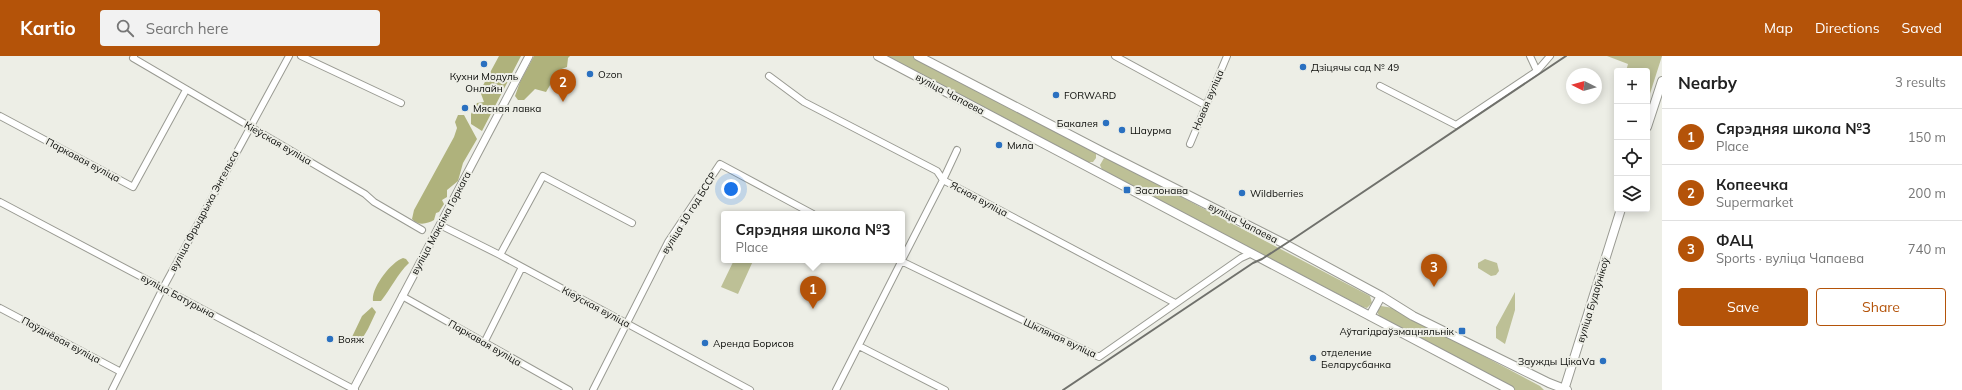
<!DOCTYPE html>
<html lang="en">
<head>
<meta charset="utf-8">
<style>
  :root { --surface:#fff; --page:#f2f2f2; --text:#222; --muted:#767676; --line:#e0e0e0; --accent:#b45309 }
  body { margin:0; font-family:Mulish,sans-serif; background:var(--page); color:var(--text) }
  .controls { position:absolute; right:12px; top:12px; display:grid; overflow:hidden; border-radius:4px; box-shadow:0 2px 10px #0003 }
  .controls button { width:36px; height:36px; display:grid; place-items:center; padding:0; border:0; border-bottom:1px solid var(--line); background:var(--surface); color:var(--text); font:20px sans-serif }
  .compass { position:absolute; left:1566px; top:12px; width:36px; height:36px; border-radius:50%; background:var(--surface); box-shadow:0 2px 10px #0003; rotate:276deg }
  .you { position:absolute; left:731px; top:133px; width:14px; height:14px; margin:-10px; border:3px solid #fff; border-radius:50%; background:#1a73e8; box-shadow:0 0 0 6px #1a73e833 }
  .badge { display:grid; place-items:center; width:26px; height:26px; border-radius:50%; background:var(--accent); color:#fff; font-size:13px; font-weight:700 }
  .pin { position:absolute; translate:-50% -33px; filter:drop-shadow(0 1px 2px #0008) }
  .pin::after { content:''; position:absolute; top:21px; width:14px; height:12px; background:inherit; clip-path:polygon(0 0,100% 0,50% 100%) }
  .popup { position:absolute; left:721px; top:155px; width:184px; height:52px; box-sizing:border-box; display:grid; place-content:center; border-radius:4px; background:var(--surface); filter:drop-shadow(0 1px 3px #0005); font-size:13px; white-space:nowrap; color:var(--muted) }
  .popup b { font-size:15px; color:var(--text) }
  .popup::after { content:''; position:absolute; left:50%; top:100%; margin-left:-8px; border:8px solid transparent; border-top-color:var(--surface) }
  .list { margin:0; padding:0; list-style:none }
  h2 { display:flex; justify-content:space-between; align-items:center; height:52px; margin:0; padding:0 16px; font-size:17px }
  h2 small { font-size:13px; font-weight:400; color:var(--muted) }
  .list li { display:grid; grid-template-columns:26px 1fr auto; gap:12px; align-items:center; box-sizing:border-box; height:56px; padding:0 16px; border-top:1px solid var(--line) }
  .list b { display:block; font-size:15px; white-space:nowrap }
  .list p { margin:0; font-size:13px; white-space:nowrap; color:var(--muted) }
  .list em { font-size:13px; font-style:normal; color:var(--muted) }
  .actions { display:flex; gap:8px; padding:12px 16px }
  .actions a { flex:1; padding:9px 0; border:1px solid var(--accent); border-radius:4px; text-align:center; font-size:14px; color:var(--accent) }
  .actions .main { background:var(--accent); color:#fff }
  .icon { flex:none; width:22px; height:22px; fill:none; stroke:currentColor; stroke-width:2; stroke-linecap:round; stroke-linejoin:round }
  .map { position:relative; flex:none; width:1662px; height:334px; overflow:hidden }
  header { display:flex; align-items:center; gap:24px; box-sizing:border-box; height:56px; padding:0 20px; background:var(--accent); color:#fff }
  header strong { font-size:19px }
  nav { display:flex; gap:22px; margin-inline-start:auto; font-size:14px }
  .search { width:280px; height:36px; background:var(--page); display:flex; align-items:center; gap:10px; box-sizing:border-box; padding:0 14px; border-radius:4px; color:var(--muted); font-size:15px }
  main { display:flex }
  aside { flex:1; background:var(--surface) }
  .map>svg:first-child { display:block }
</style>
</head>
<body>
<header>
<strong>Kartio</strong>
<div class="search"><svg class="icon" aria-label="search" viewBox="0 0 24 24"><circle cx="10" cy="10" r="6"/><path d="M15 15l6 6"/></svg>Search here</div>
<nav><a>Map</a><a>Directions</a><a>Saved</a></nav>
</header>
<main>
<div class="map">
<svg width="1662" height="334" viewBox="0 0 1662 334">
  <rect width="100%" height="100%" fill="#edeee6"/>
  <path fill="#bdc096" d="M886 0H915L1096 96V102L1093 106H1086Z
    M1607 0H1662L1647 47V15H1626L1628 8Z
    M1104 102 1109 103 1370 240 1372 247 1367 252 1363 251 1103 116 1100 109Z
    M1485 203 1497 207 1499 215 1496 219 1491 220 1478 212V207Z
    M734 204 753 205 738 238 721 231Z
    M1515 236V254L1505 288 1496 282V271Z
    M1381 250 1393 252 1540 330 1544 334H1515L1380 261 1377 256Z"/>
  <path fill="#afb27c" d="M499 0H521L482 75 471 68V58L477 47 484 46 480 35Z
    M534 0H570L568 2 567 11 559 14 546 36 535 33 524 44H518L515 40 520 26Z
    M458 59H464L477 83 463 107 458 125 447 134V141L442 144 444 148 439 156 436 157 434 164C427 168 418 170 412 163L414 154 454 81 457 72 455 66Z
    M403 202 406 203 409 207C397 218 391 233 381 245H373C371 232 391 206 403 202Z
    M372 251 376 256 368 273 359 288H354L352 281 362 260Z"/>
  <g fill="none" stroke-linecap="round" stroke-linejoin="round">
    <defs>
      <path id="minor" d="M134 0 133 2 365 138 374 146 422 174
        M301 0 401 47
        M1115 0 1205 49
        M1530 0 1537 15
        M769 20 804 46 937 115 943 124 1175 247
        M1380 30 1456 69 1537 15 1550 0
        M0 60 133 131 186 34
        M1190 88 1227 0
        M0 146 355 334
        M440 169 500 199 750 334
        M500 199 543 120 632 167
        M899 204 1099 301 1241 202 1252 197
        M902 204 943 124 957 94
        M402 240 569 334
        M0 252 121 316
        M484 287 522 211
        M859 290 945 334
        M112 334 163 232 289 0
        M593 334 668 186 720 108 813 158
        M836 334 902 204"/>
      <path id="tertiary" d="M353 334 529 0"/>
      <path id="secondary" d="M878 0 1510 334
        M918 0 1103 96 1285 188 1381 240 1413 260 1549 327 1567 334
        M1647 71 1662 25
        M1370 260 1381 240
        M1564 334 1621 153"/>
    </defs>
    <use href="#minor" stroke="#999a92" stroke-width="8"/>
    <use href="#tertiary" stroke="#999a92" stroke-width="9"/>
    <use href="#secondary" stroke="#999a92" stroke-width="10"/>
    <use href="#minor" stroke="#fff" stroke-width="6"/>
    <use href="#tertiary" stroke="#fff" stroke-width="7"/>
    <use href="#secondary" stroke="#fff" stroke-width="8"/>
    <path stroke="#70716c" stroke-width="2" d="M1063 334 1253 207 1262 203 1296 181 1566 0"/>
  </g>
  <g fill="#2a70c0" stroke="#edeee6" stroke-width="1.5">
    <circle cx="484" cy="8" r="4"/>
    <circle cx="1303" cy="11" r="4"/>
    <circle cx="590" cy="18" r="4"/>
    <circle cx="1056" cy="39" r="4"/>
    <circle cx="465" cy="52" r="4"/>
    <circle cx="1106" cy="67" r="4"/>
    <circle cx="1122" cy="74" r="4"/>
    <circle cx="999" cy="89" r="4"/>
    <rect x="1123" y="130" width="8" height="8" rx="2"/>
    <circle cx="1242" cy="137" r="4"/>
    <rect x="1458" y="271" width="8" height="8" rx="2"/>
    <circle cx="330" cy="283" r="4"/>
    <circle cx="705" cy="287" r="4"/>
    <circle cx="1313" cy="302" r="4"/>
    <circle cx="1603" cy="305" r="4"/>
  </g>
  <g text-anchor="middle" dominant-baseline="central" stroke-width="4" stroke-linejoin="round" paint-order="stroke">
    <g font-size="10" fill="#0b0c09" stroke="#edeee6" text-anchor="start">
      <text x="1311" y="11">Дзіцячы сад № 49</text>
      <text x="598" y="18">Ozon</text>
      <text x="484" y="20" text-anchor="middle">Кухни Модуль<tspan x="484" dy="12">Онлайн</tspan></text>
      <text x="1064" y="39">FORWARD</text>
      <text x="473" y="52">Мясная лавка</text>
      <text x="1098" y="67" text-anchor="end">Бакалея</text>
      <text x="1130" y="74">Шаурма</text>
      <text x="1007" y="89">Мила</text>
      <text x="1135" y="134">Заслонава</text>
      <text x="1250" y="137">Wildberries</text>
      <text x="1454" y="275" text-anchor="end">Аўтагідраўзмацняльнік</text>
      <text x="338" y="283">Вояж</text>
      <text x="713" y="287">Аренда Борисов</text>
      <text x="1321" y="296">отделение<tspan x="1321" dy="12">Беларусбанка</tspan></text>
      <text x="1595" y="305" text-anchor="end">Заужды ЦікаVа</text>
    </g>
    <g font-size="10" fill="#0b0c09" stroke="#edeee6">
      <text transform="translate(950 38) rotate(28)">вуліца Чапаева</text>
      <text transform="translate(1208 44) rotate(-67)">Новая вуліца</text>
      <text transform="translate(278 87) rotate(30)">Кіеўская вуліца</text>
      <text transform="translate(83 104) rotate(28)">Паркавая вуліца</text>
      <text transform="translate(979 143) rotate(28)">Ясная вуліца</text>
      <text transform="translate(204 155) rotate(-62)">вуліца Фрыдрыха Энгельса</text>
      <text transform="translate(689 157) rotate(-58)">вуліца 10 год БССР</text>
      <text transform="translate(441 167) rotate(-62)">вуліца Максіма Горкага</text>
      <text transform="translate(1243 167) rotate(27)">вуліца Чапаева</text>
      <text transform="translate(178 240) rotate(28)">вуліца Батурына</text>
      <text transform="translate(1593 244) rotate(-73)">вуліца Будаўнікоў</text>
      <text transform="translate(596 251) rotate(28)">Кіеўская вуліца</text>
      <text transform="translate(1060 282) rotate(25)">Шкляная вуліца</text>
      <text transform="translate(61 284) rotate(28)">Паўднёвая вуліца</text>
      <text transform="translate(485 287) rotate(30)">Паркавая вуліца</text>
    </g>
  </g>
</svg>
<div class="controls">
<button>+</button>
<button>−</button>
<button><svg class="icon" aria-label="locate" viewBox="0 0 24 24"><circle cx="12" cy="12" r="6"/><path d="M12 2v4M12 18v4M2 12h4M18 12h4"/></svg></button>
<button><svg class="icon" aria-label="layers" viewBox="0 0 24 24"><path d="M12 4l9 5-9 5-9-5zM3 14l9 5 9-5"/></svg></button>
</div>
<svg class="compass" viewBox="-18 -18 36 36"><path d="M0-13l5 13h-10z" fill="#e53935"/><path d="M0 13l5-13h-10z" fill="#767676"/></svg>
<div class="you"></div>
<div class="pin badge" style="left:813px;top:253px">1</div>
<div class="popup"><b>Сярэдняя школа №3</b>Place</div>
<div class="pin badge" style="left:563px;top:46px">2</div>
<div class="pin badge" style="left:1434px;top:231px">3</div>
</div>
<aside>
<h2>Nearby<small>3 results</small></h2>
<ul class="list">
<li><span class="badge">1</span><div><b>Сярэдняя школа №3</b><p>Place</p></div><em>150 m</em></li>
<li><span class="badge">2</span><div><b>Копеечка</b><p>Supermarket</p></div><em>200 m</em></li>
<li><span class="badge">3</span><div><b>ФАЦ</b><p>Sports · вуліца Чапаева</p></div><em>740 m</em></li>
</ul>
<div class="actions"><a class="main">Save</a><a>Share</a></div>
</aside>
</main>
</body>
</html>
